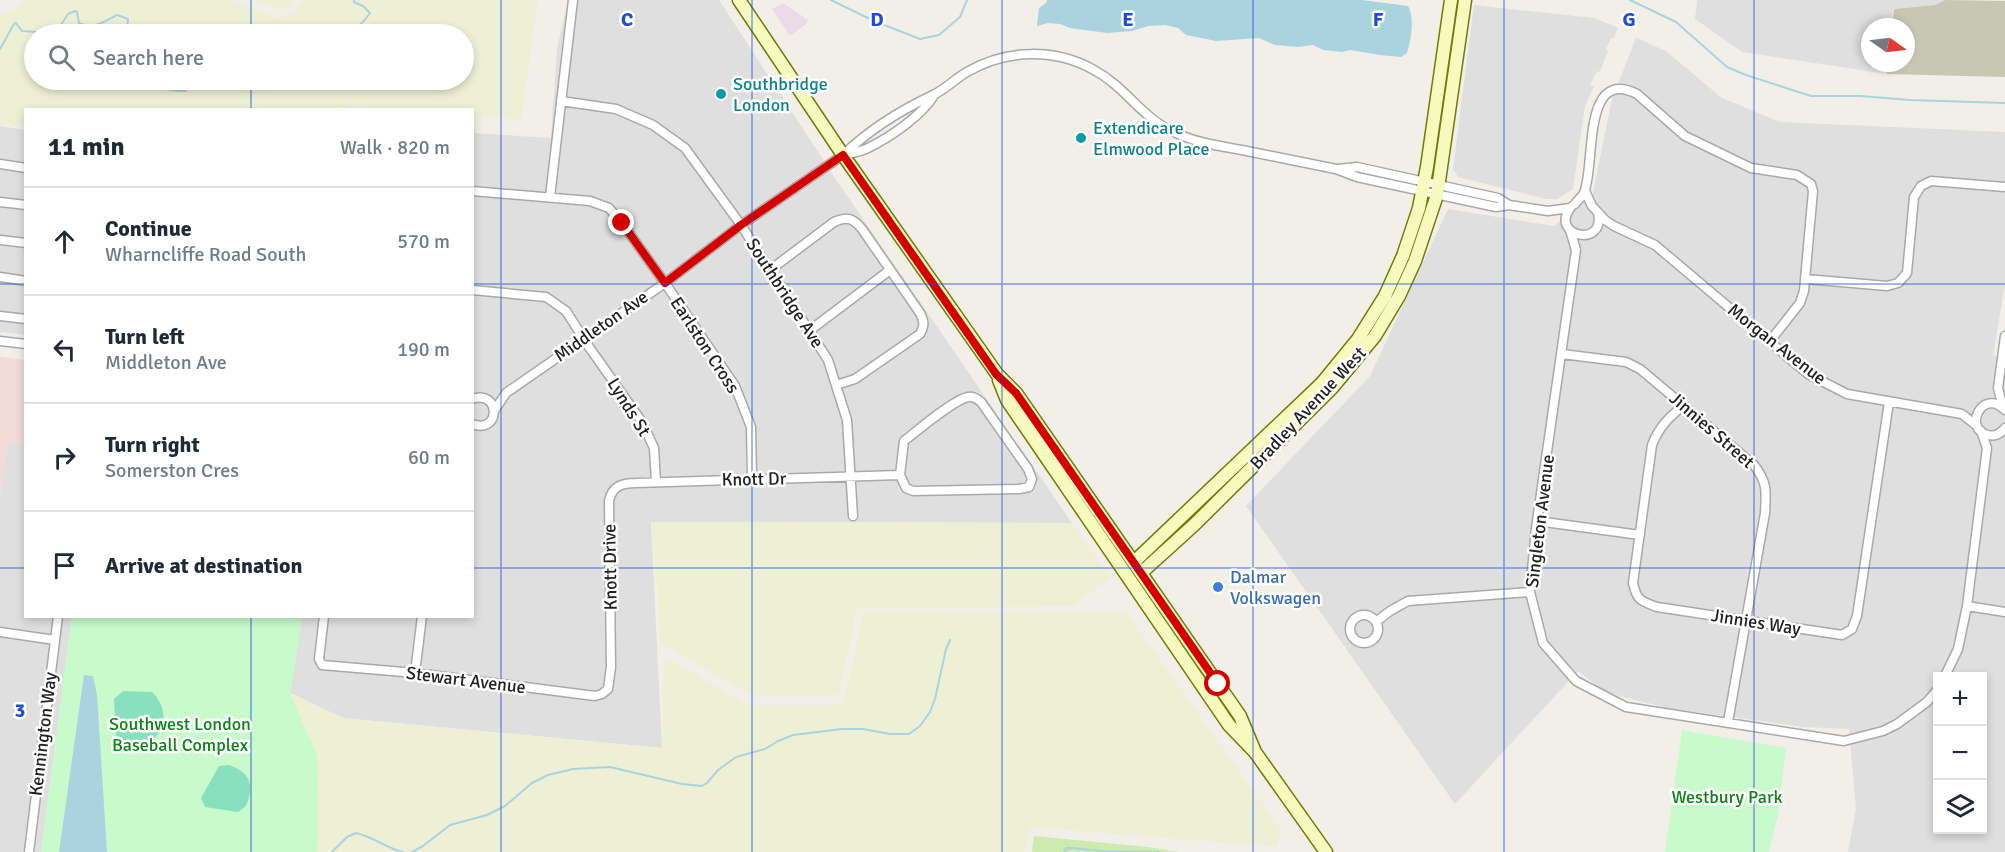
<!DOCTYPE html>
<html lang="en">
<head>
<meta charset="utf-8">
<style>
  :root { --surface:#fff; --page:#f6f6f7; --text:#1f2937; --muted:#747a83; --line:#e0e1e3 }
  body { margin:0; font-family:Signika,sans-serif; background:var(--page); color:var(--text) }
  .controls { position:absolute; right:18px; bottom:18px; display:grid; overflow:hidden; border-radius:0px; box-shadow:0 3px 9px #0003 }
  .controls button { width:54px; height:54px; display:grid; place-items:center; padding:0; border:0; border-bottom:2px solid var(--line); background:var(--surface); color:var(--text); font:30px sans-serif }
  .compass { position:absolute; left:1861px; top:18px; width:54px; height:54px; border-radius:50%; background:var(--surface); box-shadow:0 3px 9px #0003; rotate:104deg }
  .stop { position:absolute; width:18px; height:18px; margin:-14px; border:4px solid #d40000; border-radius:50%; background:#fff }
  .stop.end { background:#d40000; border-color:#fff; box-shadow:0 2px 6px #0008 }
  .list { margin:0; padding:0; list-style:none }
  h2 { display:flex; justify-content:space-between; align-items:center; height:78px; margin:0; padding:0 24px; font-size:26px }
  h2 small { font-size:20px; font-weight:400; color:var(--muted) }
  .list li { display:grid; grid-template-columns:39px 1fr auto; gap:18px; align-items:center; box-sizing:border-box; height:108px; padding:0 24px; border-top:2px solid var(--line) }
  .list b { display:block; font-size:22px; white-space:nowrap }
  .list p { margin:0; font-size:20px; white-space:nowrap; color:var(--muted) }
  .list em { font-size:20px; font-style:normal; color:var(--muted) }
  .icon { flex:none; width:33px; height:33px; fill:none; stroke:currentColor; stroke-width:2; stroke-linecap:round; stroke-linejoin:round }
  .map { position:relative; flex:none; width:2005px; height:852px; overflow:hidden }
  .search { position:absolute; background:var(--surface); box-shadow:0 3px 9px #0003; left:24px; top:24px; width:450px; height:66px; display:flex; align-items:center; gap:15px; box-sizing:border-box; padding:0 21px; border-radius:33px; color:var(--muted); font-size:22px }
  .panel { position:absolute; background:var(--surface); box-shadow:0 3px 9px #0003; left:24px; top:108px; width:450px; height:510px; border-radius:0px }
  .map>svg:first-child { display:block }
</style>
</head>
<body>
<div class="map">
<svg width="2005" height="852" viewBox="0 0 2005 852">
  <rect width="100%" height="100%" fill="#f2efe9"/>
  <path fill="#e0dfdf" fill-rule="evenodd" d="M568 0H719L837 181 1072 523 651 522 662 748 343 718 290 693 302 617 472 616 473 133 551 138 557 49Z
    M1697 0H1945L1935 5 1893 9 1891 27H1870V63H1888L1887 74 1742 52 1695 19Z
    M1474 5 1594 18 1618 28 1614 38H1611L1606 49 1608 51 1600 72 1597 71 1590 85 1594 86 1585 106 1573 189 1557 199H1546L1458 177 1453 169Z
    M1636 38 1666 51 1722 98 1780 122 2005 132V284L1993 356 2005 358V852H1848L1856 809 1849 729 1803 727 1667 708 1605 692 1578 671 1455 804 1246 506 1370 376 1448 209 1554 226 1592 197 1612 99ZM1938 676H1982V830H1938Z
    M0 126 25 130V335L0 332Z
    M8 443 25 446 26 616 72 617 41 852H0V495Z"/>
  <path fill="#f2dad9" d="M0 357 25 360 26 446 8 444 0 495Z"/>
  <path fill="#ebdbe8" d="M783 3 808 20 806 24 790 36 772 9Z"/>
  <path fill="#c7c7b4" d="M1945 0 2005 1V77L1887 74 1888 63H1906V27H1892L1894 9 1935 5Z"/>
  <path fill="#eef0d5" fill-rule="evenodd" d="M26 0H232L279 19 295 11 303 0H538L521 120 473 116 472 110H390L347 106 343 110H26L25 127 0 124V14L12 12ZM464 34V80H34V34Z
    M255 0H294L290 8 278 9Z
    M651 522 1072 523 1110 577 1074 606 857 609 839 695H751L660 643 657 588Z
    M864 611 1127 613 1282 832 1277 847 1030 827 1024 852H317L318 781 317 755 290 693 343 718 662 748 664 656 748 705H843Z"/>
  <path fill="#cdebb0" d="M1034 836 1148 847 1178 852H1032Z"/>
  <path fill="#c8facc" d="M72 617H302L290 693 317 755 318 781 317 852H41Z
    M1682 730 1786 748 1778 815 1769 852H1665Z"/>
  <path fill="#88e0be" d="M123 691 152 692C183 723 145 764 116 735L114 699Z
    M229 765C250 772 255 785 246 806L238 812 205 807 201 798 219 766Z"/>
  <path fill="#aad3df" d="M1047 0H1362L1408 6C1415 18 1411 40 1407 53L1401 57 1380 55 1350 50 1342 52 1323 50 1313 45 1298 47 1275 45 1259 38 1216 41 1186 35 1178 28 1165 25 1148 26 1132 31 1107 33 1070 28 1060 24 1048 23 1037 26 1039 8 1046 3Z
    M84 675 93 676 97 695 107 852H59Z"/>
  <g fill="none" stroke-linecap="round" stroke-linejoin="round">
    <path stroke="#aad3df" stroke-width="2" d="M831 0 874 21 920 39 939 35 960 17 967 0
      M1630 0 1676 22 1727 67 1746 75 1811 96H1860L1910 100 2005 103
      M333 34 336 32C353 33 360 27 370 13L363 6 354 2V0
      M0 49 14 24 16 23 22 31 37 32 61 25 68 14 75 11 77 12 79 23C94 30 105 21 117 15L128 19 127 29 123 34
      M156 80C163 91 173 91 186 91L190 83 188 80
      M332 852 347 837 356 833C374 837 386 848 403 852
      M412 852 423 846 450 825 487 815 505 806 532 783 548 775 573 769 610 767 682 784 702 786 707 783 718 770 736 757 765 749 778 741 793 735 842 729H863L890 734H909L920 726 930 712 935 699 946 649 950 640
      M1064 852 1066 848H1071L1102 851 1158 852"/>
    <defs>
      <path id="minor" d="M561 101 616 109 653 125 685 148 741 225 828 360 847 420 853 516
        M843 155C851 153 859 152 866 149 889 138 922 116 935 94
        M0 164 26 168
        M1338 169 1357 167 1498 198 1509 205
        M472 191 590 201 609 208 622 223 665 283 735 386 751 427 752 479
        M1585 191 1592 206 1605 220 1614 226 1655 245 1808 374 1847 394 1962 414 1977 426
        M550 197 573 0
        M0 202 26 205
        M1575 204C1578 200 1582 197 1584 193 1596 165 1581 66 1637 94L1685 136 1751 168 1797 175 1811 184 1813 191 1804 291 1800 303 1770 341
        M1571 207C1548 236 1606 249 1598 213
        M1570 230 1576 250 1536 528 1530 592 1543 643 1576 681 1626 707 1844 741 1883 731 1897 724 1927 702 1938 689
        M0 240 26 243
        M770 270 834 222C847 216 853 218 862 229L920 313C924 321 925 325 920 334L855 379 836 385
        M0 277 26 281
        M1806 279 1887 286 1898 283 1907 273 1914 197 1921 186 1931 181 2005 187
        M472 290 546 297 566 311 589 347 642 422 654 448 656 482
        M0 316 26 319
        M809 331 890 270
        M0 341 26 344
        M1562 354 1626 362 1640 369 1754 465C1768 483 1766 492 1765 513L1728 722
        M472 399C501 389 501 435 472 424
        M1684 405C1669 417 1659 427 1652 445L1633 583C1637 601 1641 601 1657 607L1842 635 1852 629 1857 616 1889 402
        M2003 408 1998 388 2005 336
        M2005 410C1983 387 1962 429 1988 435 1995 437 2001 433 2005 428
        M494 411 506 393 665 283 741 225 843 155C869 130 901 110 933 95 946 89 956 78 967 72 1006 49 1055 48 1094 70 1126 87 1142 119 1176 133 1197 143 1220 146 1242 150 1273 156 1305 163 1336 169L1357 177 1496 207 1509 205 1548 211 1570 208
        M1537 521 1640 535
        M1967 606 2005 612
        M1350 629a14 14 0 1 1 28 0a14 14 0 1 1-28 0Z
        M324 616 319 659 322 665 415 673 595 696 602 694 608 689 611 667 609 501C612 486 622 483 636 483L900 475 906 488 913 491 1019 489 1029 487 1032 479 1028 469 981 402C977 399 974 396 968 397 953 400 917 431 904 441L900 475
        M1377 621 1390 611 1408 601 1530 592
        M0 632 55 640
        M415 673 422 616
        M1945 676 1958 649 1967 606 1987 448 1981 431
        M29 852 58 616"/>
      <path id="secondary" d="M739 0 843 155 997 374 1016 393 1240 716 1255 752
        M999 380 1007 400 1229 725 1255 752 1326 852
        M1134 562 1322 383 1358 339 1385 296 1403 256 1419 208 1427 167 1451 0
        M1141 573 1195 524 1332 388 1375 336 1399 296 1415 261 1437 195 1465 0"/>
    </defs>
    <use href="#minor" stroke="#a9a9a9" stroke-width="11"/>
    <use href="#secondary" stroke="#707d05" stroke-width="15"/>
    <use href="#minor" stroke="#fff" stroke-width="8"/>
    <use href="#secondary" stroke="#f7fabf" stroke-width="12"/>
  </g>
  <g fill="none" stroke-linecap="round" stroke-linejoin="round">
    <path stroke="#d40000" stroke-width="8" d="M622 223 665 283 741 225 843 155 996 374 1016 393 1218 684"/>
  </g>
  <path fill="none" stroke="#1d4ed8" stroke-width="1.5" stroke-opacity="0.55" d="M251 0V34M501 0V852M752 0V852M1002 0V852M1253 0V852M1504 0V852M1754 0V852M251 80V110M0 284H26M472 284H2005M0 568H26M472 568H2005M251 616V852"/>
  <g fill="#0f9aa8" stroke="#fff" stroke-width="2">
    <circle cx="721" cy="94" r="6"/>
    <circle cx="1081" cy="138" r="6"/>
  </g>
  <circle fill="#3f7fe0" stroke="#fff" stroke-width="2" cx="1218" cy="587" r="6"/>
  <g text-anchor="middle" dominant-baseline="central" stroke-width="5" stroke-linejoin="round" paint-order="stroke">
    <g font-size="18" fill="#0d838f" stroke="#fff" text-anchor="start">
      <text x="733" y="84">Southbridge<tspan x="733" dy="21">London</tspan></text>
      <text x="1093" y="128">Extendicare<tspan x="1093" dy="21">Elmwood Place</tspan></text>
    </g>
    <g font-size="18" fill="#222" stroke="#fff">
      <text transform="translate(785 293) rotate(57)">Southbridge Ave</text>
      <text transform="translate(601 326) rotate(-35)">Middleton Ave</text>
      <text transform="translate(1777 344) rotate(38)">Morgan Avenue</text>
      <text transform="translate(705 345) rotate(57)">Earlston Cross</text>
      <text transform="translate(629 407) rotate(58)">Lynds St</text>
      <text transform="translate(1308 408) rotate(-47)">Bradley Avenue West</text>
      <text transform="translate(1712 430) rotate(41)">Jinnies Street</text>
      <text transform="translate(754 479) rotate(-1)">Knott Dr</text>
      <text transform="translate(1540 521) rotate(-83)">Singleton Avenue</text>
      <text transform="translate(610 567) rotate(-91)">Knott Drive</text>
      <text transform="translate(1756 622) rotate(9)">Jinnies Way</text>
      <text transform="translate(466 680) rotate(7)">Stewart Avenue</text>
      <text transform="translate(43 734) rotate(-83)">Kennington Way</text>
    </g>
    <g font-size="18" fill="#366cbe" stroke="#fff" text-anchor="start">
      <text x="1230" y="577">Dalmar<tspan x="1230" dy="21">Volkswagen</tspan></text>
    </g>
    <g font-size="18" fill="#0c8416" stroke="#fff">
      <text x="180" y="724">Southwest London<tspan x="180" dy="21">Baseball Complex</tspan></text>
      <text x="1727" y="797">Westbury Park</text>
    </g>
  </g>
  <g font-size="20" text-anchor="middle" font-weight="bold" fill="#1d4ed8" stroke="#fff" stroke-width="5" stroke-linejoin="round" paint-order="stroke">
    <text x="627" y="26">C</text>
    <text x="877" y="26">D</text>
    <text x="1128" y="26">E</text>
    <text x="1378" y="26">F</text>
    <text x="1629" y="26">G</text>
    <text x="20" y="717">3</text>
  </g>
</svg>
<div class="controls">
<button>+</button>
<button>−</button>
<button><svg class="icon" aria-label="layers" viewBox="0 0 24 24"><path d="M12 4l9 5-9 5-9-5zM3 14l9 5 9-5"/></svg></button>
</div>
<svg class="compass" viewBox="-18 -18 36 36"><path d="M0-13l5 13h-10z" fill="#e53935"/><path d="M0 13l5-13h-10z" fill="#747a83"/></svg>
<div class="stop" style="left:1218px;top:684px"></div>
<div class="stop end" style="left:622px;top:223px"></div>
<div class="search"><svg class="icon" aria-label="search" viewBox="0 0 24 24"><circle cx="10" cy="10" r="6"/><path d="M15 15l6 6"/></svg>Search here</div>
<section class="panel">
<h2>11 min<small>Walk · 820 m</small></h2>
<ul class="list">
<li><svg class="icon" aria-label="ahead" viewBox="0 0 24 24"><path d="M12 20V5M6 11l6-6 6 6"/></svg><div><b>Continue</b><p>Wharncliffe Road South</p></div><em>570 m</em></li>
<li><svg class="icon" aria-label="left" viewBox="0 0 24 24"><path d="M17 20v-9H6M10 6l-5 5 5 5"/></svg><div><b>Turn left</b><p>Middleton Ave</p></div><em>190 m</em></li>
<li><svg class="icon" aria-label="right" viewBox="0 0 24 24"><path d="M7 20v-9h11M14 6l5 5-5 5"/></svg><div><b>Turn right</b><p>Somerston Cres</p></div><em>60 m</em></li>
<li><svg class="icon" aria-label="arrive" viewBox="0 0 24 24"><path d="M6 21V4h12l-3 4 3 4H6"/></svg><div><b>Arrive at destination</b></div></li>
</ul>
</section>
</div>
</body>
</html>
